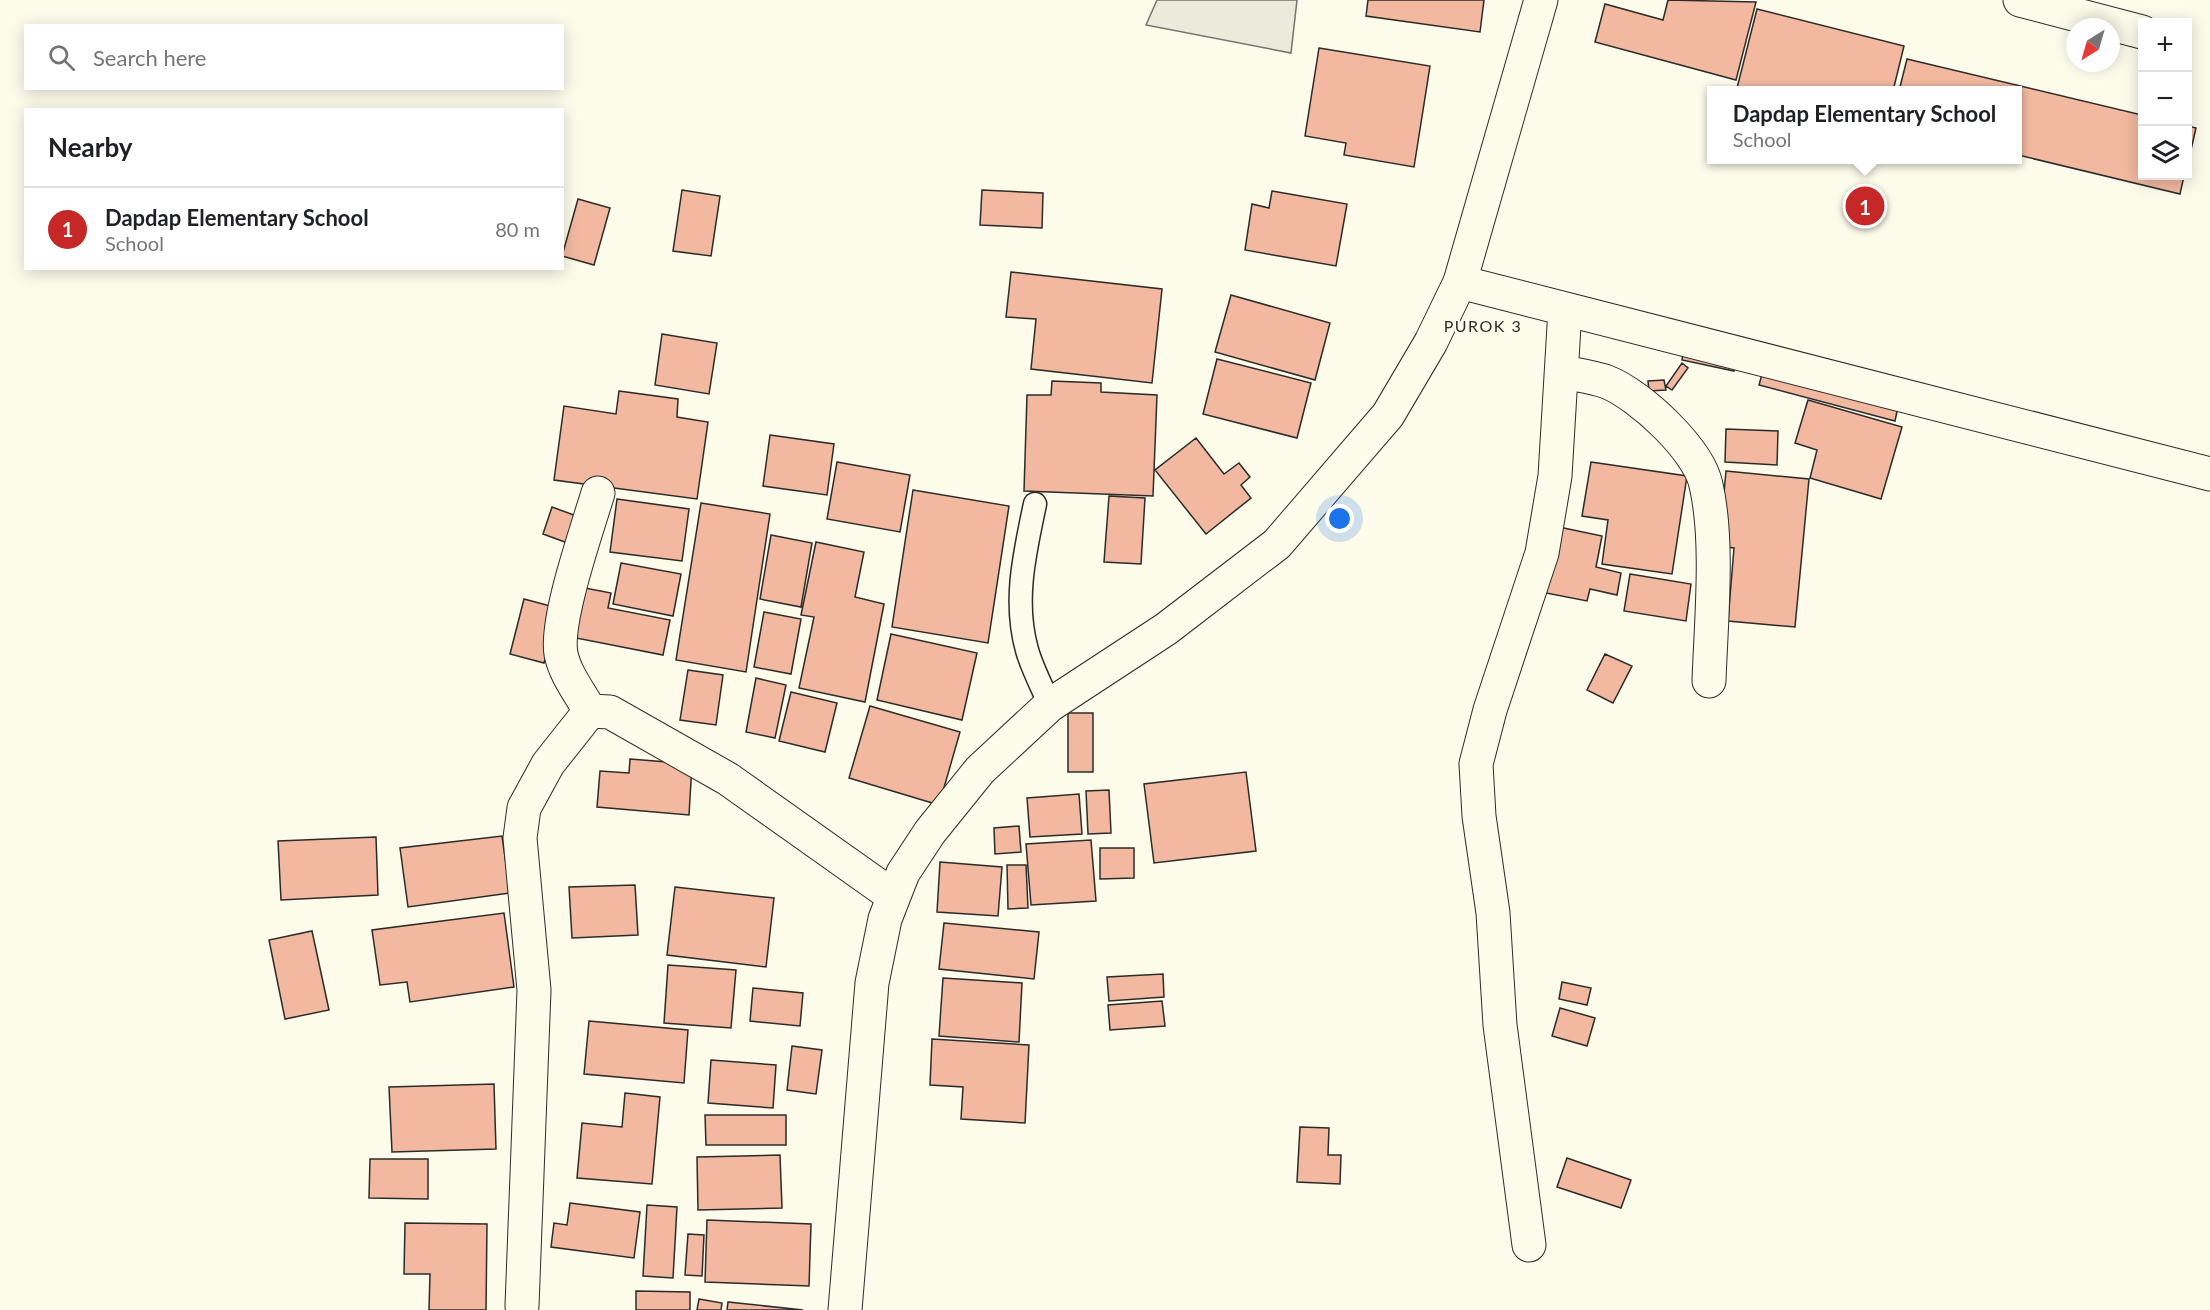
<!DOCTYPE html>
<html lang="en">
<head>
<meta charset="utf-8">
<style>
  :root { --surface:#fff; --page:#f6f6f6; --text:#202124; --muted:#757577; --line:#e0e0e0; --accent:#c62828 }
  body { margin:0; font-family:Lato,sans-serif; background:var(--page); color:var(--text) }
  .controls { position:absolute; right:18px; top:18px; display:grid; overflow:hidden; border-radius:0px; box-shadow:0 3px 15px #0003 }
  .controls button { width:54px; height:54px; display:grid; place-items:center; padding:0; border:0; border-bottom:2px solid var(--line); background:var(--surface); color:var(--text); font:30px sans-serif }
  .compass { position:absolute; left:2066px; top:18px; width:54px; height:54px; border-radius:50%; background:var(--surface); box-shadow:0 3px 15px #0003; rotate:217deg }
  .you { position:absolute; left:1340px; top:519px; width:21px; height:21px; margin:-15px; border:4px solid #fff; border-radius:50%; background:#1a73e8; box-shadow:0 0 0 9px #1a73e833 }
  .badge { display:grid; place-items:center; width:39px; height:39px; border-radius:50%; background:var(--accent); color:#fff; font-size:20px; font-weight:700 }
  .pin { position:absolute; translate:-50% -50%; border:3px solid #fff; box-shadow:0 2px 6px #0006 }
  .popup { position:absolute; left:1707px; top:86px; width:315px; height:78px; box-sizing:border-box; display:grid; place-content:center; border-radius:0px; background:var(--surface); filter:drop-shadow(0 2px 4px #0005); font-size:20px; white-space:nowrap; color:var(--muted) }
  .popup b { font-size:22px; color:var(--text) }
  .popup::after { content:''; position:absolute; left:50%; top:100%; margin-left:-12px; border:12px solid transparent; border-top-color:var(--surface) }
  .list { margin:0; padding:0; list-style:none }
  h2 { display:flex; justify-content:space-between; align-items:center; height:78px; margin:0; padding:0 24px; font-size:26px }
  h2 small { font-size:20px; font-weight:400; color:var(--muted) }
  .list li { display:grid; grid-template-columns:39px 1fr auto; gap:18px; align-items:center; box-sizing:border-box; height:84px; padding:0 24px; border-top:2px solid var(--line) }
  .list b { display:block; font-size:22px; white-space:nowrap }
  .list p { margin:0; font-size:20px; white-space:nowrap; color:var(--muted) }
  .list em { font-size:20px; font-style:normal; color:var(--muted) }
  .icon { flex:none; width:33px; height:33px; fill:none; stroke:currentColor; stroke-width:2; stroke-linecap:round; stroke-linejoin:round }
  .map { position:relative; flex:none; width:2210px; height:1310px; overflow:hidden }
  .search { position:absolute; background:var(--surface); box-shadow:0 3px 15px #0003; left:24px; top:24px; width:540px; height:66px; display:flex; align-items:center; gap:15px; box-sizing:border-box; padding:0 21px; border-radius:0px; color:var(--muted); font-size:22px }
  .panel { position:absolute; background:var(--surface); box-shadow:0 3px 15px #0003; left:24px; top:108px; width:540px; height:162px; border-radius:0px }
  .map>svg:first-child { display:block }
</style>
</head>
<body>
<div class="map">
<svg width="2210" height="1310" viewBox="0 0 2210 1310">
  <rect width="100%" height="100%" fill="#fdfbea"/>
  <path fill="#ecebdb" stroke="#74746e" stroke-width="1.5" d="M1157 0H1297L1291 53 1146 25Z"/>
  <path fill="#f2b8a0" stroke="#2b2b2b" stroke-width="1.5" d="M1368 0H1484L1480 32 1366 16Z
    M1668 0 1756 2 1736 80 1595 42 1605 4 1663 20Z
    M1757 9 1904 46 1893 91H1747L1737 88Z
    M1319 48 1430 66 1414 167 1344 155 1346 143 1305 136Z
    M1907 59 2142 115V176H2184L2180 194 2018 155V91H1899Z
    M2188 126 2196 128 2188 163Z
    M682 190 720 196 711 256 673 251Z
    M982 190 1043 193 1042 228 980 225Z
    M1272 191 1347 204 1336 266 1245 250 1252 204 1269 208Z
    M578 199 610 208 594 265 562 256Z
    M1011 272 1162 289 1152 383 1031 369 1036 319 1006 317Z
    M1231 295 1330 323 1315 380 1215 352Z
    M662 334 717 343 709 394 655 385Z
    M1684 346 1737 358 1734 371 1682 360Z
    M1217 359 1311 383 1297 438 1203 414Z
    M1682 363 1688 368 1672 390 1666 386Z
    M1764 367 1899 402 1895 421 1759 385Z
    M1664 380 1666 390 1649 391 1648 381Z
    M1052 381 1101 383V392L1157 395 1153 496 1024 491 1027 395H1051Z
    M619 391 678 399 677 417 708 422 697 499 554 480 564 406 616 414Z
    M1808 400 1902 427 1881 499 1810 478 1817 450 1795 443Z
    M1726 429 1778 431 1777 465 1725 462Z
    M770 435 834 444 827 495 763 486Z
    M1196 438 1224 474 1239 463 1250 477 1241 485 1251 498 1206 534 1155 470Z
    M837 462 910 475 900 532 827 519Z
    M1591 462 1687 476 1672 574 1602 564 1608 520 1582 516Z
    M1726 471 1809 479 1795 627 1728 621 1734 548 1719 546Z
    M913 490 1009 506 988 643 892 627Z
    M1109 496 1145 498 1141 564 1104 562Z
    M617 499 689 509 682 561 610 552Z
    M701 503 770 514 746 672 676 660Z
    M552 507 582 518 573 545 543 534Z
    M1559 527 1602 536 1596 567 1621 573 1617 595 1590 589 1587 601 1546 593Z
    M771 535 812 543 801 607 760 599Z
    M816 542 864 552 855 597 884 604 865 702 799 688 814 617 801 615Z
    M621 563 681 574 673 616 613 604Z
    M1630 574 1691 584 1686 621 1624 611Z
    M580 587 611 593 608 608 670 620 663 655 571 637Z
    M524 599 558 608 544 663 510 654Z
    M764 612 801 619 791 674 754 667Z
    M891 634 977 653 962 720 877 700Z
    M1605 654 1632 666 1613 703 1587 690Z
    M688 670 723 675 716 725 680 720Z
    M756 678 786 685 775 738 746 732Z
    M791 692 837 703 825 752 779 741Z
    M870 706 960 732 939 805 849 778Z
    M1068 713H1093V772H1068Z
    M630 759 692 764 689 815 597 807 600 771 629 773Z
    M1246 772 1256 851 1154 863 1144 784Z
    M1109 790 1111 833 1088 834 1086 791Z
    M1079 794 1082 834 1030 837 1027 798Z
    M1019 826 1021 852 995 854 994 828Z
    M502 836 510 893 408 907 400 848Z
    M376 837 378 895 281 900 278 841Z
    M1091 840 1096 901 1031 905 1026 844Z
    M1100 848H1134V878L1100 879Z
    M940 862 1002 867 998 916 937 912Z
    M1007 865H1026L1028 908 1008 909Z
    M635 885 638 935 572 938 569 887Z
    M675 887 774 898 766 967 667 955Z
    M504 913 514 987 410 1002 407 982 380 985 372 930Z
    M944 923 1039 932 1034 979 939 969Z
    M312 931 329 1010 285 1019 269 940Z
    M668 965 736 970 731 1028 664 1023Z
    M1163 974 1164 997 1109 1001 1107 977Z
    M943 978 1022 983 1019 1042 939 1036Z
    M1562 982 1591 988 1587 1005 1559 999Z
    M753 988 803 993 800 1026 750 1021Z
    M1162 1001 1165 1026 1110 1030 1108 1005Z
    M1560 1008 1595 1018 1587 1046 1552 1036Z
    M589 1021 688 1030 684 1083 584 1074Z
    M932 1039 1029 1045 1025 1123 961 1119 963 1087 930 1085Z
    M792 1046 822 1050 816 1094 787 1090Z
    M711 1060 776 1065 773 1108 708 1103Z
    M494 1084 496 1149 392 1152 389 1087Z
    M625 1093 660 1097 652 1184 577 1178 582 1123 622 1127Z
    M705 1115H786V1145H706Z
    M1300 1127 1329 1128 1328 1155H1341L1340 1184 1297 1182Z
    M780 1155 782 1208 698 1210 697 1157Z
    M1567 1158 1631 1180 1621 1208 1557 1187Z
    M370 1159H428V1199L369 1198Z
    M570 1203 640 1212 634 1258 551 1247 554 1223 567 1225Z
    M647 1205 677 1207 673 1278 643 1276Z
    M707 1220 811 1224 809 1286 705 1282Z
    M405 1223 487 1224 486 1310H429L430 1274H404Z
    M688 1234 704 1235 702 1276 685 1275Z
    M636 1291 690 1292V1310H636Z
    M699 1299 722 1303 721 1310H697Z
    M728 1302 803 1310H727Z"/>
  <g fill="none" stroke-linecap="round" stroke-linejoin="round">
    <defs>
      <path id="lane" d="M1035 504C1025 552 1013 601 1027 650 1032 668 1042 687 1050 705"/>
      <path id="street" d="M2020 0 2142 32
        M1460 282 2210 474
        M1563 372C1577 375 1594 377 1607 382 1640 395 1699 450 1706 485 1719 541 1711 622 1709 681
        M590 711C580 693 565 674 561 654 555 620 587 530 598 493
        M1529 1245 1500 1025 1493 913 1479 816 1476 764 1490 710 1542 553 1555 476 1565 309
        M522 1306 534 990 520 838 524 808 548 764 590 711 610 712 728 779 893 896"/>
      <path id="secondary" d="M845 1310 872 983 885 919 903 873 930 832 980 770 1050 705 1166 629 1277 544 1388 415 1431 342 1460 282 1541 0"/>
    </defs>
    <use href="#lane" stroke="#2b2b2b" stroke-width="25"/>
    <use href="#street" stroke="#2b2b2b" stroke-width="35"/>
    <use href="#secondary" stroke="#2b2b2b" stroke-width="35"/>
    <use href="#lane" stroke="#fdfbea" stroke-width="22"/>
    <use href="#street" stroke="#fdfbea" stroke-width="33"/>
    <use href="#secondary" stroke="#fdfbea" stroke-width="33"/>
  </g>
  <g text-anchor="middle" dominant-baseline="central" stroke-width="4.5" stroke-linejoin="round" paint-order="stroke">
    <g font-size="16" letter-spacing="1.5" fill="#2b2b2b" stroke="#fdfbea">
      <text x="1483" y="325">PUROK 3</text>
    </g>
  </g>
</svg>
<div class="controls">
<button>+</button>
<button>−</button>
<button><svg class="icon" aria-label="layers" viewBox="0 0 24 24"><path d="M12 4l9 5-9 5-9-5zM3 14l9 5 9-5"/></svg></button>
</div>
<svg class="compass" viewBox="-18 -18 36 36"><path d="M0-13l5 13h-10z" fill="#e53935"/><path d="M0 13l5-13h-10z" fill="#757577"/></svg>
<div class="you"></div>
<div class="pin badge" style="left:1865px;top:206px">1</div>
<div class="popup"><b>Dapdap Elementary School</b>School</div>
<div class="search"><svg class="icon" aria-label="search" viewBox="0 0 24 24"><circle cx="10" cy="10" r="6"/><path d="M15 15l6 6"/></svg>Search here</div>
<section class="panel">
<h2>Nearby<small></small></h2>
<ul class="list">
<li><span class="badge">1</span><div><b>Dapdap Elementary School</b><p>School</p></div><em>80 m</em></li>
</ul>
</section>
</div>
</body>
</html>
